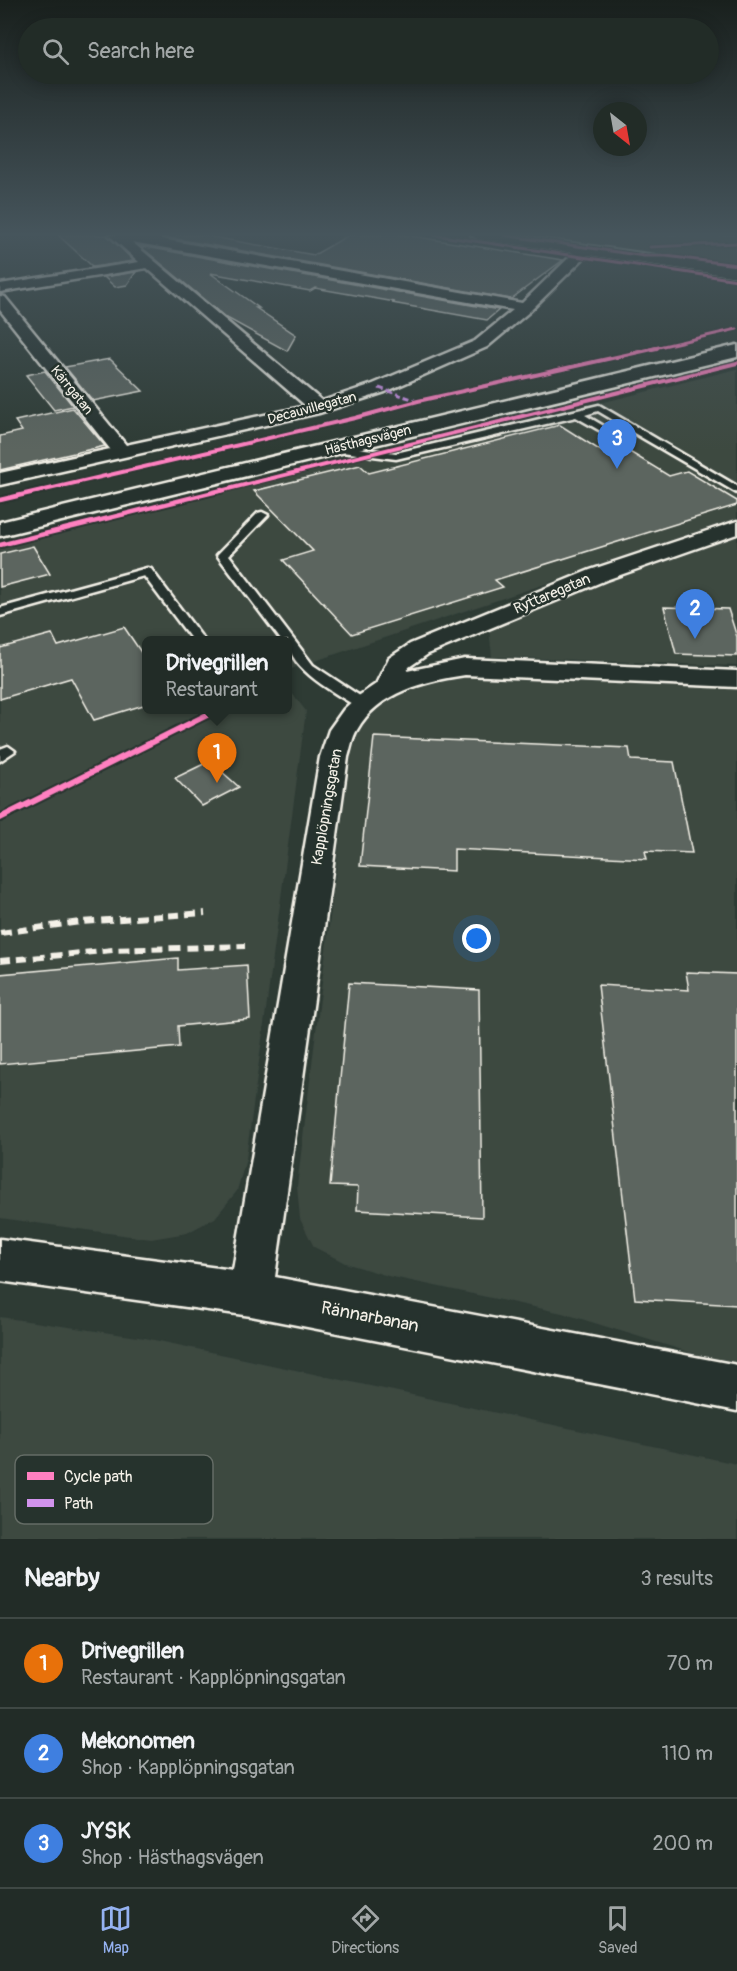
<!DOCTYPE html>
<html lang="en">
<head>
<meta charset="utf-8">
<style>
  :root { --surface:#222c27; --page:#2a342f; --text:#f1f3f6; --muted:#a2a7a7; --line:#3f4844; --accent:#95b2f1 }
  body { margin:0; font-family:Pangolin,sans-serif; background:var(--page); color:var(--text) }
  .compass { position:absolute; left:593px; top:102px; width:54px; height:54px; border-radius:50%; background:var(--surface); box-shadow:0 3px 15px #0003; rotate:149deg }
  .you { position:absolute; left:477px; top:939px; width:21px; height:21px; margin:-15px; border:4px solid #fff; border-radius:50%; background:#1a73e8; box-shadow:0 0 0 9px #1a73e833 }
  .badge { display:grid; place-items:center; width:39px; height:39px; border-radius:50%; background:var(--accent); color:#fff; font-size:20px; font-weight:700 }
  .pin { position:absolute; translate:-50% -50px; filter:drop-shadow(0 2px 3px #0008) }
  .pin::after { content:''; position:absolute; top:32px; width:21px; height:18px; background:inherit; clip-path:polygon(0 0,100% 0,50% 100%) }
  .popup { position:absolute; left:142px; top:636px; width:150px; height:78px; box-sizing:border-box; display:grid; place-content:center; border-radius:9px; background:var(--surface); filter:drop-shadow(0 2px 4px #0005); font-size:20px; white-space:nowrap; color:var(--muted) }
  .popup b { font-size:22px; color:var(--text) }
  .popup::after { content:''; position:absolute; left:50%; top:100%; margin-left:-12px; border:12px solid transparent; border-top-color:var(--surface) }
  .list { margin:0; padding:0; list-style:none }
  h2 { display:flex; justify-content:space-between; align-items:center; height:78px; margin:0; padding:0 24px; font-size:26px }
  h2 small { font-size:20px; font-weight:400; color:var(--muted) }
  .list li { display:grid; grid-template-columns:39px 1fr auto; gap:18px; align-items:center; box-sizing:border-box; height:90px; padding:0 24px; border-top:2px solid var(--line) }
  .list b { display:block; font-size:22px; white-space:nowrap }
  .list p { margin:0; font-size:20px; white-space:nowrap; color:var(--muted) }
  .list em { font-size:20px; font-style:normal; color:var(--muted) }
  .icon { flex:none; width:33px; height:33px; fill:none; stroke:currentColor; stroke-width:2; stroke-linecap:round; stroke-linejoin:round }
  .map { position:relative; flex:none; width:737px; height:1539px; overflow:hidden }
  .search { position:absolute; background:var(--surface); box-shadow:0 3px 15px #0003; left:18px; right:18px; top:18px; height:66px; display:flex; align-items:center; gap:15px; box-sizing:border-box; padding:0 21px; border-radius:33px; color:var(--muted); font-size:22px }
  .sheet { height:348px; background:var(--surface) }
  nav { display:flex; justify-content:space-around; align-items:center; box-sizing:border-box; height:84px; border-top:2px solid var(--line); background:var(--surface); font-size:16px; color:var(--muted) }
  nav a { display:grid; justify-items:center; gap:3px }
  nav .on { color:var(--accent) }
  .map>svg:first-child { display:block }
</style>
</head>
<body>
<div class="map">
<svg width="737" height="1539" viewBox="0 0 737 1539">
  <rect width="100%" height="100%" fill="#2e3b34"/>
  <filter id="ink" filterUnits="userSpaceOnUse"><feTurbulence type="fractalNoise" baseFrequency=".0167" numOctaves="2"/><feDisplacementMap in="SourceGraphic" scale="12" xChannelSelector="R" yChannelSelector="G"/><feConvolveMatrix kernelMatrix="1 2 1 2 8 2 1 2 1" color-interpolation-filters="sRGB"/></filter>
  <g filter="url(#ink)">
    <path fill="#3c4841" d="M737 369V520L288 670V640H146V710H288V688L306 711 246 1159 237 1191 215 1218 187 1233 151 1239 0 1218V548L405 448 432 445Z
      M737 536V666L492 657 489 629 606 579Z
      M471 676 737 686V1367L562 1313 388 1276 345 1263 314 1247 300 1219 297 1186 352 738 362 719 378 703 399 688 432 679Z
      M0 1317 145 1338 737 1464V1539H0Z"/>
    <path fill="#48524c" stroke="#9ea29a" stroke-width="1.5" d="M558 235H737V266L549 240Z"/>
    <path fill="#5c655e" stroke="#f4f1e8" stroke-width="1.5" d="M58 235H107L134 261 93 267Z
      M154 235H202L314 255 349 235H405L563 260 511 299Z
      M140 246 499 310 487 320 392 303 395 302 315 288 310 291 210 273 259 308H256L296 335 287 351 225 317Z
      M136 272 127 285 115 287 104 277Z
      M110 359 143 391 93 401 65 367Z
      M45 371 73 406 54 410 26 375Z
      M73 408 105 446 0 470V436L22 431 15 421Z
      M560 425 601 451 620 446 669 476 687 471 737 501V505L495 580 503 587 352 634 283 560 313 551 254 491 360 465 369 473Z
      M33 546 50 574 0 587V554Z
      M664 607 728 609 737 637V656L676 654Z
      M124 627 147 661V704L94 720 71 678 0 699V648L52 634 58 646Z
      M374 737 629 748 631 760 674 762 692 853 645 851 647 859 454 849V871L360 866Z
      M210 761 239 787 202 806 175 778Z
      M178 958V970L247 965 250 1019 178 1026 179 1047 0 1064V974Z
      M686 972 737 974V1305L635 1299 598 985 689 990Z
      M349 983 479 990 482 1217 357 1210 358 1187 330 1186Z"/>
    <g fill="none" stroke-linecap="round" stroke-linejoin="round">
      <defs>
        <path id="lane" d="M599 405 737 486V493L627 429 606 434 576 417 396 459 334 451 329 448 334 445 396 453ZM598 411 620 424 607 428 585 415Z
          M262 512 268 515 266 517 229 555 313 665 369 702 371 705 369 708H359C337 694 288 669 288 640H281L217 555 258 513Z
          M147 568 151 569 204 640H192L144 576 0 616V608Z
          M8 746 15 751 0 761V749Z"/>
        <path id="street" d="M109 235H139L522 303 579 248H589L591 251 530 311 487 347 385 392 319 413 0 485V473L110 449 0 310V296L5 297 126 445 306 406 147 268 0 292V284L139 262ZM132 242 513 310 475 341 373 384 322 401Z
          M737 521V534L606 580 428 654 409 667 407 671 465 659 737 671V687L465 675C425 681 378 692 357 730 352 738 351 748 348 757L275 1277 737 1365V1411L251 1316 0 1281V1239L233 1270 320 757 329 730 344 709 357 697 376 684 389 658 410 644 590 570Z"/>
        <path id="secondary" d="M471 235H513L737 267V277L478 239Z
          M737 345V357L0 536V522Z"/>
      </defs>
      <use href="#lane" stroke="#f4f1e8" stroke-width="5"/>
      <use href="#street" stroke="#f4f1e8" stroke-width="5"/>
      <use href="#secondary" stroke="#f4f1e8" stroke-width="5"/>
      <use href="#lane" fill="#26332d" fill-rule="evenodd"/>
      <use href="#street" fill="#26332d" fill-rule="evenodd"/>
      <use href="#secondary" fill="#26332d" fill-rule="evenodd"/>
      <path stroke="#f4f1e8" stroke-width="6" stroke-dasharray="11 6" stroke-linecap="butt" d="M0 933 80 922 205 913
        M0 961 113 950 245 946"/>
      <path stroke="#d193ec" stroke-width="3" stroke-dasharray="6 3" stroke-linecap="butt" d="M379 388 415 400"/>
      <defs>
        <path id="cycleway-far3" d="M434 235 737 280
          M504 235 644 256H666L737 265
          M650 247 737 243
          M650 349 737 329"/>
        <path id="cycleway-far2" d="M36 492 355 418 418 401 657 348
          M216 492 737 363"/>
        <path id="cycleway-far1" d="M0 500 43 490
          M0 545 222 490"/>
        <path id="cycleway" d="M0 818 217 710"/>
      </defs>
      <use href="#cycleway-far3" stroke="#26332d" stroke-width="5"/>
      <use href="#cycleway-far2" stroke="#26332d" stroke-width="6"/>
      <use href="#cycleway-far1" stroke="#26332d" stroke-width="8"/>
      <use href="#cycleway" stroke="#26332d" stroke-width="10"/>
      <use href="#cycleway-far3" stroke="#ff80c0" stroke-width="3"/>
      <use href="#cycleway-far2" stroke="#ff80c0" stroke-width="4"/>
      <use href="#cycleway-far1" stroke="#ff80c0" stroke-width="4.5"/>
      <use href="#cycleway" stroke="#ff80c0" stroke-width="6"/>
    </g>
  </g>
  <linearGradient id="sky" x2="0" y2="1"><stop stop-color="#19201d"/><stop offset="0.52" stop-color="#46555c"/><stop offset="1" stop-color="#46555c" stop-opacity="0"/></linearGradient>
  <rect width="737" height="451" fill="url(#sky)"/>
  <g text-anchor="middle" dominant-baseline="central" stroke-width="5" stroke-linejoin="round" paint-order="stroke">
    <g font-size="14" fill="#f4f1e8" stroke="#26332d">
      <text transform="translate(72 390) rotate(51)">Kärrgatan</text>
      <text transform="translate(312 408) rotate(-15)">Decauvillegatan</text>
      <text transform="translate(368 440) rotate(-14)">Hästhagsvägen</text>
    </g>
    <g font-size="15" fill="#f4f1e8" stroke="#26332d">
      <text transform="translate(552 594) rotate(-23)">Ryttaregatan</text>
      <text transform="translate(327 807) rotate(-80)">Kapplöpningsgatan</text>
    </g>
    <g font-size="18" fill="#f4f1e8" stroke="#26332d">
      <text transform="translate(370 1317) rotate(11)">Rännarbanan</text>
    </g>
  </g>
  <rect x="15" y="1455" width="198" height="69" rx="9" fill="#26332d" stroke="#646c65" stroke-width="1.5"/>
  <rect x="27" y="1472" width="27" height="8" fill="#ff80c0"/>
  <rect x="27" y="1499" width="27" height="8" fill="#d193ec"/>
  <g font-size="16" fill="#f4f1e8">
    <text x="64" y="1482">Cycle path</text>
    <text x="64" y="1509">Path</text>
  </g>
</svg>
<svg class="compass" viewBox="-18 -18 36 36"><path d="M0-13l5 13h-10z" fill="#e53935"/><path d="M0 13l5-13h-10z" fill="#a2a7a7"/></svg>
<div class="you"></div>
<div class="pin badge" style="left:217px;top:783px;background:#e8710a">1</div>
<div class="popup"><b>Drivegrillen</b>Restaurant</div>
<div class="pin badge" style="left:695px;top:639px;background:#3f7fe0">2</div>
<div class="pin badge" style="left:617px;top:469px;background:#3f7fe0">3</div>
<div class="search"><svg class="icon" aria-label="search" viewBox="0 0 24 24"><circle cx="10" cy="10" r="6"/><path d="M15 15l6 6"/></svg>Search here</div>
</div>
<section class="sheet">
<h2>Nearby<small>3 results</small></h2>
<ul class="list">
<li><span class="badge" style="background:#e8710a">1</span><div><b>Drivegrillen</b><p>Restaurant · Kapplöpningsgatan</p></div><em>70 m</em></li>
<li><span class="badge" style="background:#3f7fe0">2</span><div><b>Mekonomen</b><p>Shop · Kapplöpningsgatan</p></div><em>110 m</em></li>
<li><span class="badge" style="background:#3f7fe0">3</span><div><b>JYSK</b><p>Shop · Hästhagsvägen</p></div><em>200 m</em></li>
</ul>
</section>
<nav>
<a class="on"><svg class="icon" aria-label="map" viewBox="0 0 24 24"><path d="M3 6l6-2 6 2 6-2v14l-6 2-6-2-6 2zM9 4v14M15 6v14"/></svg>Map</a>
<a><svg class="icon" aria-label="directions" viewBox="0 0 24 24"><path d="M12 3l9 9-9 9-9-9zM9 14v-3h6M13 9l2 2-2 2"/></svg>Directions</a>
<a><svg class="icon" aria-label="saved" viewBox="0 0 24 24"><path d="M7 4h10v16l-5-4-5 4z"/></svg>Saved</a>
</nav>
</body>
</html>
